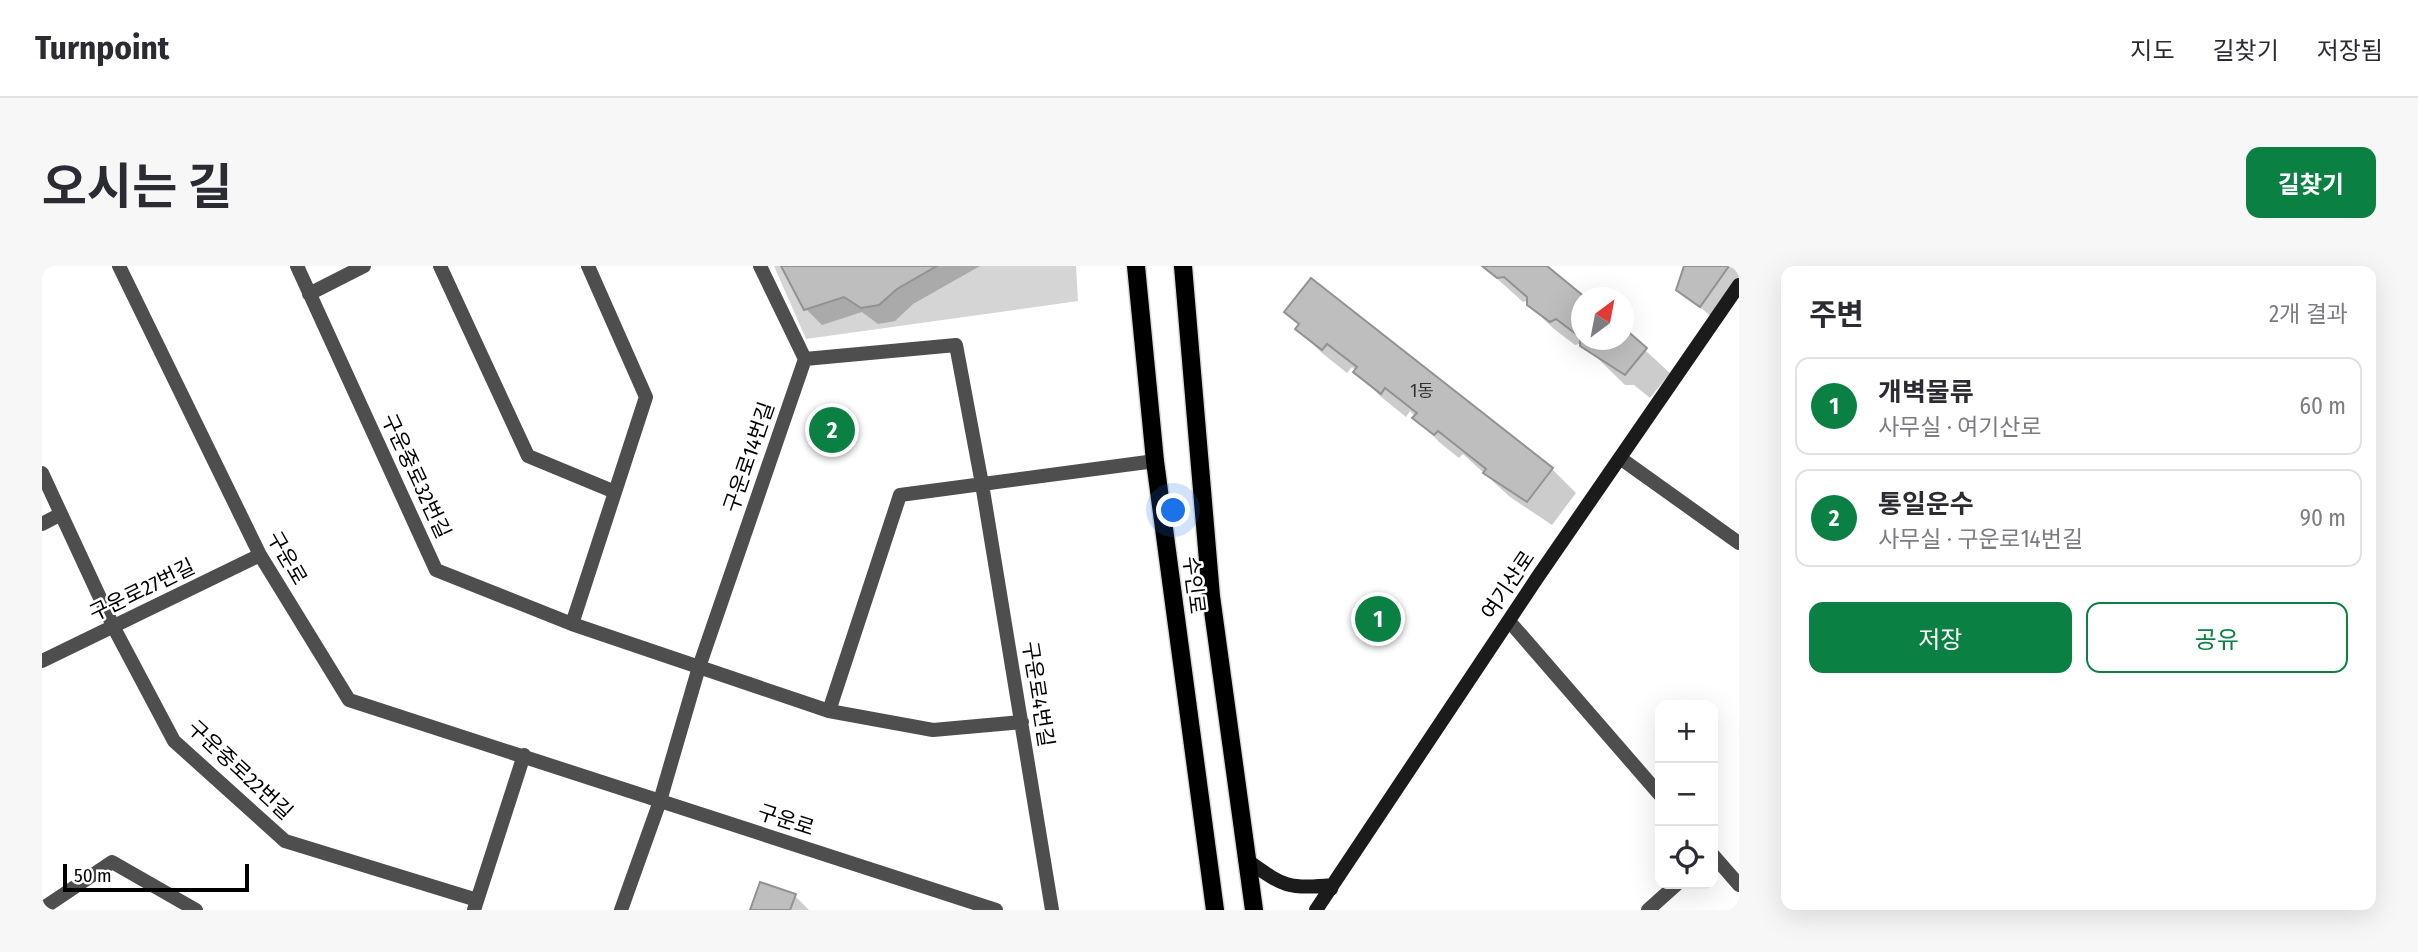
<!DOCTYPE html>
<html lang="ko">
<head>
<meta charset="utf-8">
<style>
  :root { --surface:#fff; --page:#f7f7f7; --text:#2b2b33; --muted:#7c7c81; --line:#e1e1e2; --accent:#0b8043 }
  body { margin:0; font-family:"Fira Sans Condensed","Noto Sans KR",sans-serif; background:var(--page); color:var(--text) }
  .controls { position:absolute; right:21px; bottom:21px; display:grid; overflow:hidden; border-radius:14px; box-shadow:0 7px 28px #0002 }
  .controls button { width:63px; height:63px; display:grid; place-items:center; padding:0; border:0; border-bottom:2px solid var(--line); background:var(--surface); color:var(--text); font:35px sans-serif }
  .compass { position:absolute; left:1529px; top:21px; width:63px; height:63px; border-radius:50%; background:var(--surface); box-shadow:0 7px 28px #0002; rotate:32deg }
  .scale { position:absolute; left:21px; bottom:18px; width:186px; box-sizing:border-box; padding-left:7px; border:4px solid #000; border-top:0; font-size:19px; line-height:24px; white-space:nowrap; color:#000; -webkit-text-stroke:5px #fff; paint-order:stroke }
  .you { position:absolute; left:1132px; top:245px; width:24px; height:24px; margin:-18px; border:5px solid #fff; border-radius:50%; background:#1a73e8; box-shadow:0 0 0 10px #1a73e833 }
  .badge { display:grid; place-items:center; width:46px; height:46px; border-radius:50%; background:var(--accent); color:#fff; font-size:23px; font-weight:700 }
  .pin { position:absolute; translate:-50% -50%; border:4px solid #fff; box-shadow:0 2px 7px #0006 }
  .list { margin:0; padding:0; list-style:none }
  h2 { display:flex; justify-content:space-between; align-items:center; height:91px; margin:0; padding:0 28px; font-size:30px }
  h2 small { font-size:23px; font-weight:400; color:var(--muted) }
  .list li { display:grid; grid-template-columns:46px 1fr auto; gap:21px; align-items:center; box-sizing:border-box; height:98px; margin:0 14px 14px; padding:0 14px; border:2px solid var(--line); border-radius:14px }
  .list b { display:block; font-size:26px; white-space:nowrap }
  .list p { margin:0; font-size:23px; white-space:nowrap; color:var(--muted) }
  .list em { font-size:23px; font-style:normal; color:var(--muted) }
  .actions { display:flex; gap:14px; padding:21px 28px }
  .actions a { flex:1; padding:16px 0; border:2px solid var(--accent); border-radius:14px; text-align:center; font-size:24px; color:var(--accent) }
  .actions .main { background:var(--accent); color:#fff }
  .icon { flex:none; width:38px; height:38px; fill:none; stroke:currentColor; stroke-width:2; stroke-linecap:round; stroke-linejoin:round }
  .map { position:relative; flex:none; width:1697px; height:644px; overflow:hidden; border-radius:14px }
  header { display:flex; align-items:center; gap:42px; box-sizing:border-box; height:98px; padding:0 35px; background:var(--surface); border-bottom:2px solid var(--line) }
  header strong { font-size:33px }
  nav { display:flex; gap:38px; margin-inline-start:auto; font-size:24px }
  .intro { display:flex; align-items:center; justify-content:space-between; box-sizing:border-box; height:168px; padding:0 42px }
  h1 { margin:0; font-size:49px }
  .button { padding:18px 32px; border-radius:14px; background:var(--accent); color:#fff; font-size:24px; font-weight:700 }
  main { display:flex; gap:42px; padding:0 42px }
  aside { flex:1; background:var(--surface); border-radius:14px; box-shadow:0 7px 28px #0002 }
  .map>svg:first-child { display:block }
</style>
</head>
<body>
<header>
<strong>Turnpoint</strong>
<nav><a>지도</a><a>길찾기</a><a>저장됨</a></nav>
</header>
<div class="intro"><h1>오시는 길</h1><a class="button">길찾기</a></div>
<main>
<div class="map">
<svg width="1697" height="644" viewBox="0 0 1697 644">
  <rect width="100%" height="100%" fill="#fff"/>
  <path fill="#d5d5d5" d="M732 0H1034L1036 35 764 73Z"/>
  <path fill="#0003" d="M741 0H938L871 38 853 55 836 58 820 46 780 59 764 43Z
    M1441 0H1502L1540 32V74H1582V65L1628 107 1608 132 1592 119H1583L1540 77 1533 79 1512 63 1487 39V34L1481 36Z
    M1645 0H1697V16L1671 52 1636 23Z
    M1244 46 1510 203 1534 227 1510 259 1468 231 1421 188 1417 192 1397 176 1368 145 1364 151 1338 130 1310 101 1305 107 1280 87 1256 63 1258 59Z
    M753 630 767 644H710Z"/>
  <path fill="#bebebe" stroke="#929292" stroke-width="2" d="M739 0H895L855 23 837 39 819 42 802 31 762 44Z
    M1440 0H1505L1544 32H1540V74H1582V62L1605 82 1583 109 1538 80V71L1514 53 1508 56 1485 39V31L1462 11 1455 12Z
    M1642 0H1687L1658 41 1634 24Z
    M1269 12 1511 202 1485 236 1441 207 1444 203 1396 165 1392 169 1370 152 1375 147 1343 122 1339 128 1311 106 1315 101 1285 78 1280 84 1253 63 1257 58 1242 46Z
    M718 616 754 628 748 644H708Z"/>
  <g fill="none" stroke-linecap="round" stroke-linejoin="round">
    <defs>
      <path id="primary" d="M1094 0 1113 195 1173 644
        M1141 0 1169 330 1212 644"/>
    </defs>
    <use href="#primary" stroke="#dbdbdb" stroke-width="21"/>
    <path stroke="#4e4e4e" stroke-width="14" d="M77 0 218 289 307 434 954 644
      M255 0 394 304 530 358 787 445 891 464 980 456
      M398 0 486 190 573 226
      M267 28 322 0
      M763 93 914 79 940 218 1010 644
      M1578 192 1697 277
      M0 207 72 362 132 475 243 575 435 634
      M0 258 19 248
      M1467 355 1618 529
      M530 358 604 131 546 0
      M0 395 218 289
      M787 445 858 229 1113 195
      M1671 589 1697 619
      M0 643 70 596 154 644
      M432 644 482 489
      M579 644 618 535 657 401 763 93 718 0
      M1606 644 1635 618"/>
    <path stroke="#1b1b1b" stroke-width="14" d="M1203 593C1240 619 1244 624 1290 619L1289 623
      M1274 644 1495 312 1697 19"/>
    <use href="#primary" stroke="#000" stroke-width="18"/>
  </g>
  <g text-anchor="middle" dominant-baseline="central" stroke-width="5" stroke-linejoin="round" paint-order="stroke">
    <g font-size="18" fill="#303030">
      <text x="1380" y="125">1동</text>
    </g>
    <g font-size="21" fill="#000" stroke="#fff">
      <text transform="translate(707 191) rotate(-71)">구운로14번길</text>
      <text transform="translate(374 210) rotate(65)">구운중로32번길</text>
      <text transform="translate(245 292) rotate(60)">구운로</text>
      <text transform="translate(1152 319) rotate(83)">수인로</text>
      <text transform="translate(1466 319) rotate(-56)">여기산로</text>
      <text transform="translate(100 324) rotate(-26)">구운로27번길</text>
      <text transform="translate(996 428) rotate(81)">구운로4번길</text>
      <text transform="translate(198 504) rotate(43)">구운중로22번길</text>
      <text transform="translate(744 554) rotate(18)">구운로</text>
    </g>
  </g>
</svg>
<div class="controls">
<button>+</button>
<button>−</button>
<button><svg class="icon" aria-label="locate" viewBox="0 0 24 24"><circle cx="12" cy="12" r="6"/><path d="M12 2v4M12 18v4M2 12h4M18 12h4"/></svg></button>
</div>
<svg class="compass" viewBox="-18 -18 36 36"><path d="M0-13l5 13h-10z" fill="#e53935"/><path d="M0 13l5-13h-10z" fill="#7c7c81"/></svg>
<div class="scale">50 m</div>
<div class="you"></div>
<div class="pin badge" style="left:1336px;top:353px">1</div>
<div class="pin badge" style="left:790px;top:164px">2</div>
</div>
<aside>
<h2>주변<small>2개 결과</small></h2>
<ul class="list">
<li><span class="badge">1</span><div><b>개벽물류</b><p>사무실 · 여기산로</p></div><em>60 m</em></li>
<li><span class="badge">2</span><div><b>통일운수</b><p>사무실 · 구운로14번길</p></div><em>90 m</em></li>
</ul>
<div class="actions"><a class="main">저장</a><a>공유</a></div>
</aside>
</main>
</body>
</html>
